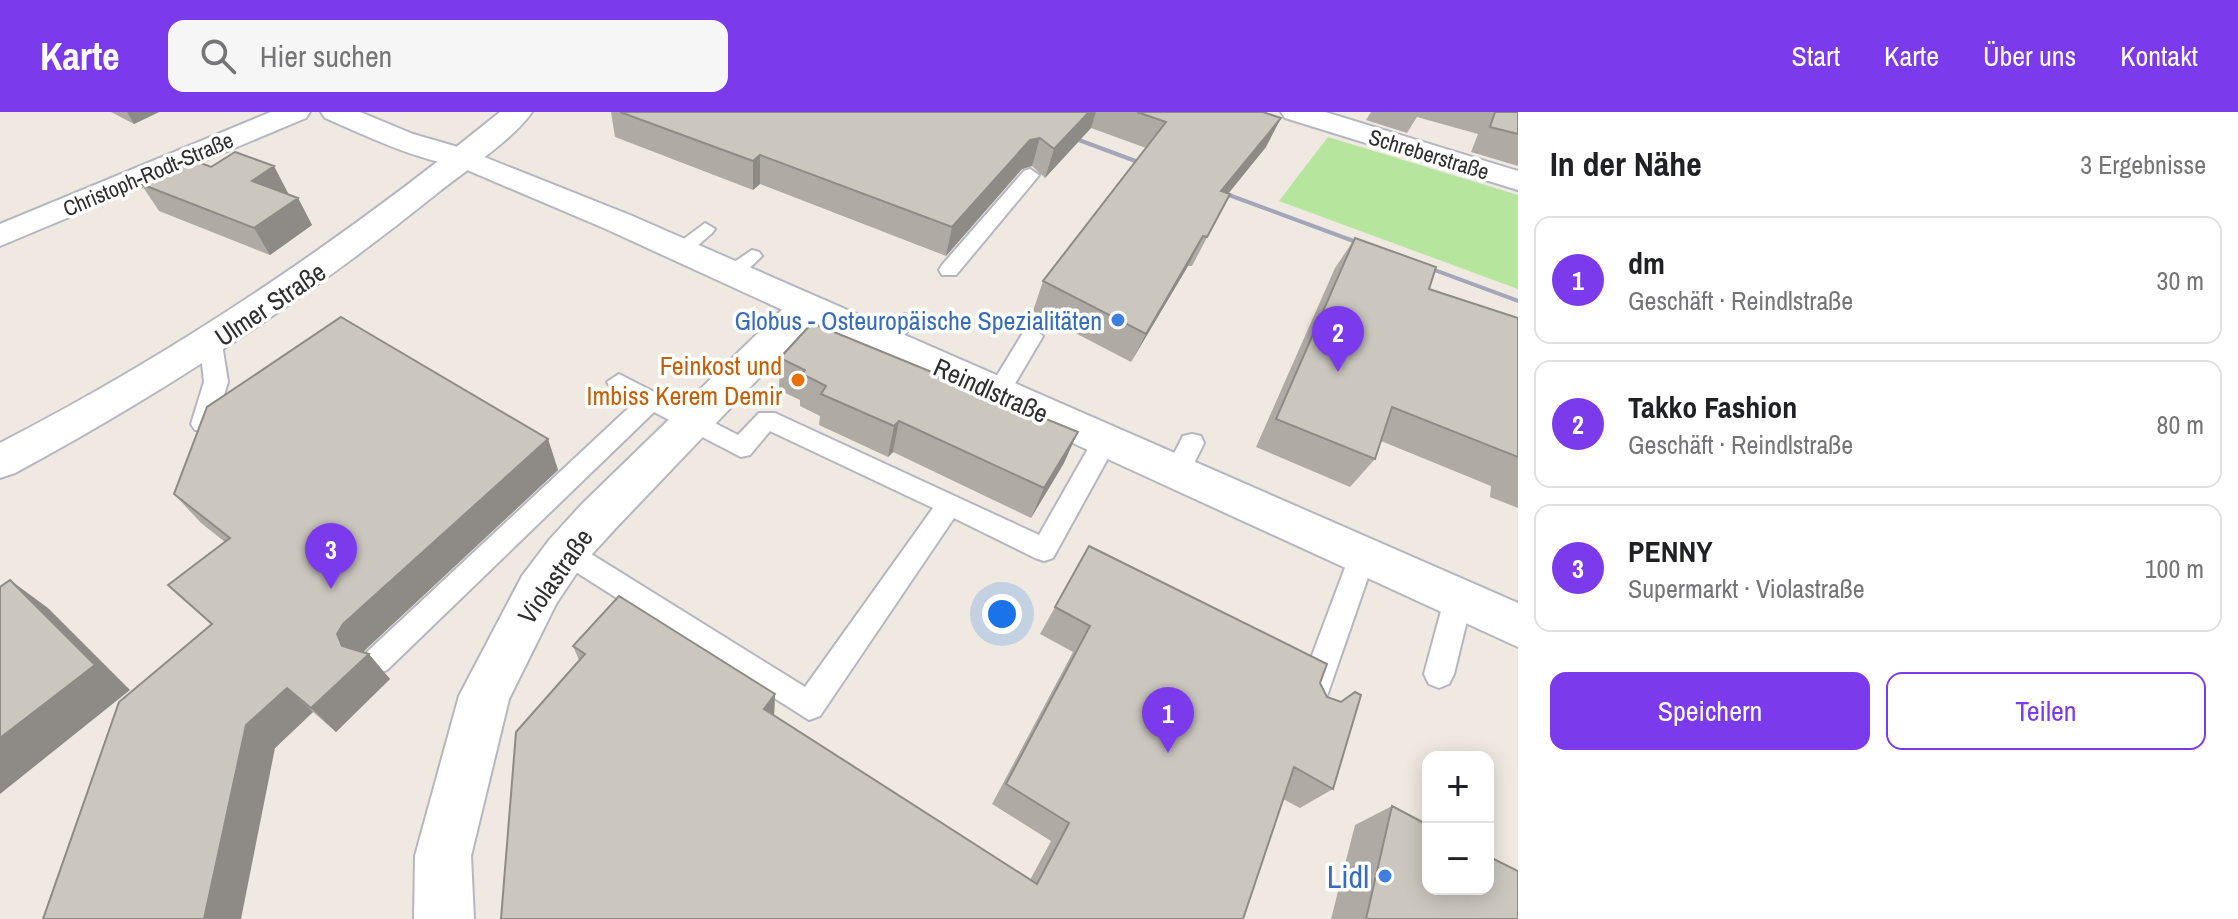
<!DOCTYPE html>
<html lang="de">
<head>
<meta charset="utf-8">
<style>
  :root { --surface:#fff; --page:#f6f6f6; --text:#202124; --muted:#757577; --line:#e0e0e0; --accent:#7c3aed }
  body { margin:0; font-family:"Archivo Narrow",sans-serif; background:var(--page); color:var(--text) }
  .controls { position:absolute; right:24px; bottom:24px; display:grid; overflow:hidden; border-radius:16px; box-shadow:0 4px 20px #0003 }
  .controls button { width:72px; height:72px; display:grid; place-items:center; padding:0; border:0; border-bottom:2px solid var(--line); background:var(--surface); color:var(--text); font:40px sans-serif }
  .you { position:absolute; left:1002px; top:502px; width:28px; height:28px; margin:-20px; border:6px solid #fff; border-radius:50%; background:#1a73e8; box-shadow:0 0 0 12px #1a73e833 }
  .badge { display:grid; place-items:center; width:52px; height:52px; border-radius:50%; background:var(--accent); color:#fff; font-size:26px; font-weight:700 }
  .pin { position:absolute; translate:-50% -66px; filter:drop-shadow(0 2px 4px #0008) }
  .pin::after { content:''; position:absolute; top:42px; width:28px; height:24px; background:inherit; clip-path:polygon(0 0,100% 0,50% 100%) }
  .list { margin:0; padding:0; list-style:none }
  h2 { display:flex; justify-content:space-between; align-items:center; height:104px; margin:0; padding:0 32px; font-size:34px }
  h2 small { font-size:26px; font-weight:400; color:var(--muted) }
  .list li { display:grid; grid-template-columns:52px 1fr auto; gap:24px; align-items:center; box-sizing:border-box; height:128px; margin:0 16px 16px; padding:0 16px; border:2px solid var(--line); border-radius:16px }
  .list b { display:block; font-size:30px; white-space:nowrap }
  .list p { margin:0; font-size:26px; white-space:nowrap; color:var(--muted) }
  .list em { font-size:26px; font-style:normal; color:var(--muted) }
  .actions { display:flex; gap:16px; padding:24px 32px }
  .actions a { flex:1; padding:18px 0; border:2px solid var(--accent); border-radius:16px; text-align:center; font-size:28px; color:var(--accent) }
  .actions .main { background:var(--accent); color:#fff }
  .icon { flex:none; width:44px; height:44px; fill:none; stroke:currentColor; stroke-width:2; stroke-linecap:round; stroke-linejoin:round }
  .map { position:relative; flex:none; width:1518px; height:807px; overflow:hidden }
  header { display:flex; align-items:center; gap:48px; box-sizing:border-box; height:112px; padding:0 40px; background:var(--accent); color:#fff }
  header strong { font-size:38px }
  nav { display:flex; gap:44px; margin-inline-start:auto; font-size:28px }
  .search { width:560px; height:72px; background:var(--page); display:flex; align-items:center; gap:20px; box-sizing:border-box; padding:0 28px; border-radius:16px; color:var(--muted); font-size:30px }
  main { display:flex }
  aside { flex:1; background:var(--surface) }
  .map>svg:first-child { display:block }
</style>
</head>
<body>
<header>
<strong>Karte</strong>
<div class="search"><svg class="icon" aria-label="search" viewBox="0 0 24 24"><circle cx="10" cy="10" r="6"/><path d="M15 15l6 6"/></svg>Hier suchen</div>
<nav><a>Start</a><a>Karte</a><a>Über uns</a><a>Kontakt</a></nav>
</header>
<main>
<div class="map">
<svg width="1518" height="807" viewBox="0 0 1518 807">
  <rect width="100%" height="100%" fill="#efe9e1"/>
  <path fill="#b6e59e" d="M1328 25 1518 83V177L1279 89Z"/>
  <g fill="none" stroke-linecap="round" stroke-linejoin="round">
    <defs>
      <path id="service" d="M1030 57 1039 63 1036 67 956 163H942L939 158 942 153 1024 59Z
        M705 111 715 117 712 121 687 143H673L670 139 673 135Z
        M752 138 759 140 762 144 738 167H724L721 162 724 157Z
        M904 202 912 204 915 209 894 237H878L875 232C882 221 891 205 904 202Z
        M1032 216 1043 224 1006 287H990L986 281 990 275 1024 219Z
        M211 224 222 232 228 270 215 312 211 318H195L191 312 204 270 200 232Z
        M619 262 738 323 759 301H775L1039 423 1097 321H1115L1118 328 1053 446 1044 449 1035 446 954 406 820 604 809 608 557 448 553 440 557 432 566 429 575 432 805 575 933 396 770 319 750 343 741 345 654 300 387 558 377 562 367 558 362 549 367 540 636 289 611 276 607 270Z
        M1192 322 1201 324 1204 331 1186 368 1177 371 1168 368 1164 361 1183 324Z
        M1362 434 1372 437 1375 445 1328 581 1324 591 1313 595 1302 591 1298 581 1352 437Z
        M1458 476 1468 479 1472 488 1454 562 1449 572 1439 576 1429 572 1424 562 1444 488 1448 479Z"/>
      <path id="minor" d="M271 0H310L306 6 0 134V112Z
        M321 0H360L413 22 475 40 479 46 475 52C442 61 358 20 325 6Z
        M1281 0H1325L1518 59V78L1285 6Z
        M805 184 818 188 823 196 818 204 614 418 582 453 556 492 509 587 471 744 474 807H414L415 744 459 584 522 464 550 427 582 392 792 188Z"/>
      <path id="tertiary" d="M464 37 630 103 1518 491V535L606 117 453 52 449 46 453 40Z"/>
      <path id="secondary" d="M500 0H532C514 27 462 61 435 83 303 189 164 281 15 361L0 366V331C179 239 344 127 500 0Z"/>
    </defs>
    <use href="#service" stroke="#b4b7c1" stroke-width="4"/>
    <use href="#minor" stroke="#b4b7c1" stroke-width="4"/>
    <use href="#tertiary" stroke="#b4b7c1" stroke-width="4"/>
    <use href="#secondary" stroke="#b4b7c1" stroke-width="4"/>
    <use href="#service" fill="#fff" fill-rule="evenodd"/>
    <use href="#minor" fill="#fff" fill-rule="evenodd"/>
    <use href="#tertiary" fill="#fff" fill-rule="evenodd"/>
    <use href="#secondary" fill="#fff" fill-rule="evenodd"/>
    <path stroke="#a3a6b8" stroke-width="4" d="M1060 21 1157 57
      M1210 76 1375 137
      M1413 150 1518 189"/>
  </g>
  <path fill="#afaba4" d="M111 0H159L134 12Z
    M611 0H1263L1266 35 1228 81 1230 82 1192 154H1188L1131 250 1033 199 1043 169 1146 36 1091 16 1045 66 1032 54 1022 57 946 144 760 72 753 78 615 25Z
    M1371 0H1518V54L1471 40 1478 22 1417 5 1407 21 1366 8Z
    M141 72 288 81 298 86 312 113 270 143 159 99Z
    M1355 126 1429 177 1518 206V396L1490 385 1491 374 1381 329 1375 347 1350 375 1256 335 1335 156Z
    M780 246 1064 351 1031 406 893 340 888 345 819 313 820 304 800 294V288L779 278Z
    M548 327 558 358 365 538 363 540 390 567 336 620 313 600 275 636 211 512 168 473 225 430 201 411 174 382Z
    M1089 434 1320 571 1333 677 1300 696 1283 687 1243 807H501L579 548 573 534 775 582 774 604 1030 768 1051 729 992 692 1073 540 1040 522Z
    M1392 694 1518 807H1331L1355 713Z"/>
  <path fill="#8e8b86" d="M127 0H159L134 12Z
    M1089 0H1096L1091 16 1045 66 1054 37Z
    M1281 6 1266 35 1207 108 1221 79Z
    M1040 26 1032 54 1022 57 946 144 952 115 1030 28Z
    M760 43V72L753 78V49Z
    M274 54 288 81 266 96 252 69Z
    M298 86 312 113 270 143 254 116Z
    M1203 124 1188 154 1131 250 1146 222Z
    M899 309 893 340 888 345 894 314Z
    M1078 320 1064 351 1031 406 1044 376Z
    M548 327 558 358 365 538 359 548 369 542 390 567 336 620 311 596 342 534 337 522 343 512Z
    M10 468 48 496 130 578 0 682V626Z
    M287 576 313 600 275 636 241 807H204L246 613Z
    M775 582 774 605 764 597Z"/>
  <path fill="#cbc7bf" stroke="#8e8b86" stroke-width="2" d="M620 0H1089L1054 37 1040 26 1030 28 952 115 760 43 753 49Z
    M1137 0H1263L1281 6 1221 79 1230 82 1207 125 1203 124 1146 222 1043 169 1166 10Z
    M1495 0H1518V22L1490 15Z
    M235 40 274 54 252 69 298 86 254 116 141 72 185 45 211 55Z
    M1355 126 1436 155 1429 177 1518 206V345L1392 295 1375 347 1276 307Z
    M341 205 548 327 343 512 337 522 342 534 369 542 311 596 287 576 246 613 204 807H43L119 590 212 512 168 473 230 426 174 382 207 295Z
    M812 211 1078 320 1044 376 899 309 894 314 821 282 826 274 802 262 805 258 780 246Z
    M1089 434 1327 552 1320 571 1327 585 1341 590 1355 580 1361 583 1333 677 1294 655 1243 807H501L516 620 585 542 573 534 619 484 775 582 764 597 1037 772 1069 711 1006 672 1090 514 1055 495Z
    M10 468 95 553 0 626V475Z
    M1392 694 1428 713V777H1488V744L1518 759V807H1366Z"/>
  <g fill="#3f7fe0" stroke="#fff" stroke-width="3">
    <circle cx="1118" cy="208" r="8"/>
    <circle cx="1385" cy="764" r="8"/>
  </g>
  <circle fill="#e8710a" stroke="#fff" stroke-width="3" cx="798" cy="268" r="8"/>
  <g text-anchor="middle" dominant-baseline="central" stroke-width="7" stroke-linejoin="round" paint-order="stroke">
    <g font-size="22" fill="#2e2e2e" stroke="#fff">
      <text transform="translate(1429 42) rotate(17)">Schreberstraße</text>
      <text transform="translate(148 62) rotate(-23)">Christoph-Rodt-Straße</text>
    </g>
    <g font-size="26" fill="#2e2e2e" stroke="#fff">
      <text transform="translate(270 192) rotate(-34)">Ulmer Straße</text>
      <text transform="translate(991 278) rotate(24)">Reindlstraße</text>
      <text transform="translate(555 464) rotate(-55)">Violastraße</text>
    </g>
    <g font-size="26" fill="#366cbe" stroke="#fff" text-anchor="end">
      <text x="1102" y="208">Globus - Osteuropäische Spezialitäten</text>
    </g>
    <g font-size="26" fill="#c56008" stroke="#fff" text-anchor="end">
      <text x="782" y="253">Feinkost und<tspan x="782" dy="30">Imbiss Kerem Demir</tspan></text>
    </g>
    <g font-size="32" fill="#366cbe" stroke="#fff" text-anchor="end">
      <text x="1369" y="764">Lidl</text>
    </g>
  </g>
</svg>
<div class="controls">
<button>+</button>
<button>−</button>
</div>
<div class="you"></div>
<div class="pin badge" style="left:1168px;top:641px">1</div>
<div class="pin badge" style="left:1338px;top:260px">2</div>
<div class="pin badge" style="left:331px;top:477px">3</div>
</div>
<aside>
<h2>In der Nähe<small>3 Ergebnisse</small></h2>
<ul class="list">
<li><span class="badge">1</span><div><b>dm</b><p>Geschäft · Reindlstraße</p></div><em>30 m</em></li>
<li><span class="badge">2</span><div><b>Takko Fashion</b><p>Geschäft · Reindlstraße</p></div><em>80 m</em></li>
<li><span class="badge">3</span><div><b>PENNY</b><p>Supermarkt · Violastraße</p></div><em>100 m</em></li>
</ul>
<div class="actions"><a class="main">Speichern</a><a>Teilen</a></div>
</aside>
</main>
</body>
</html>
